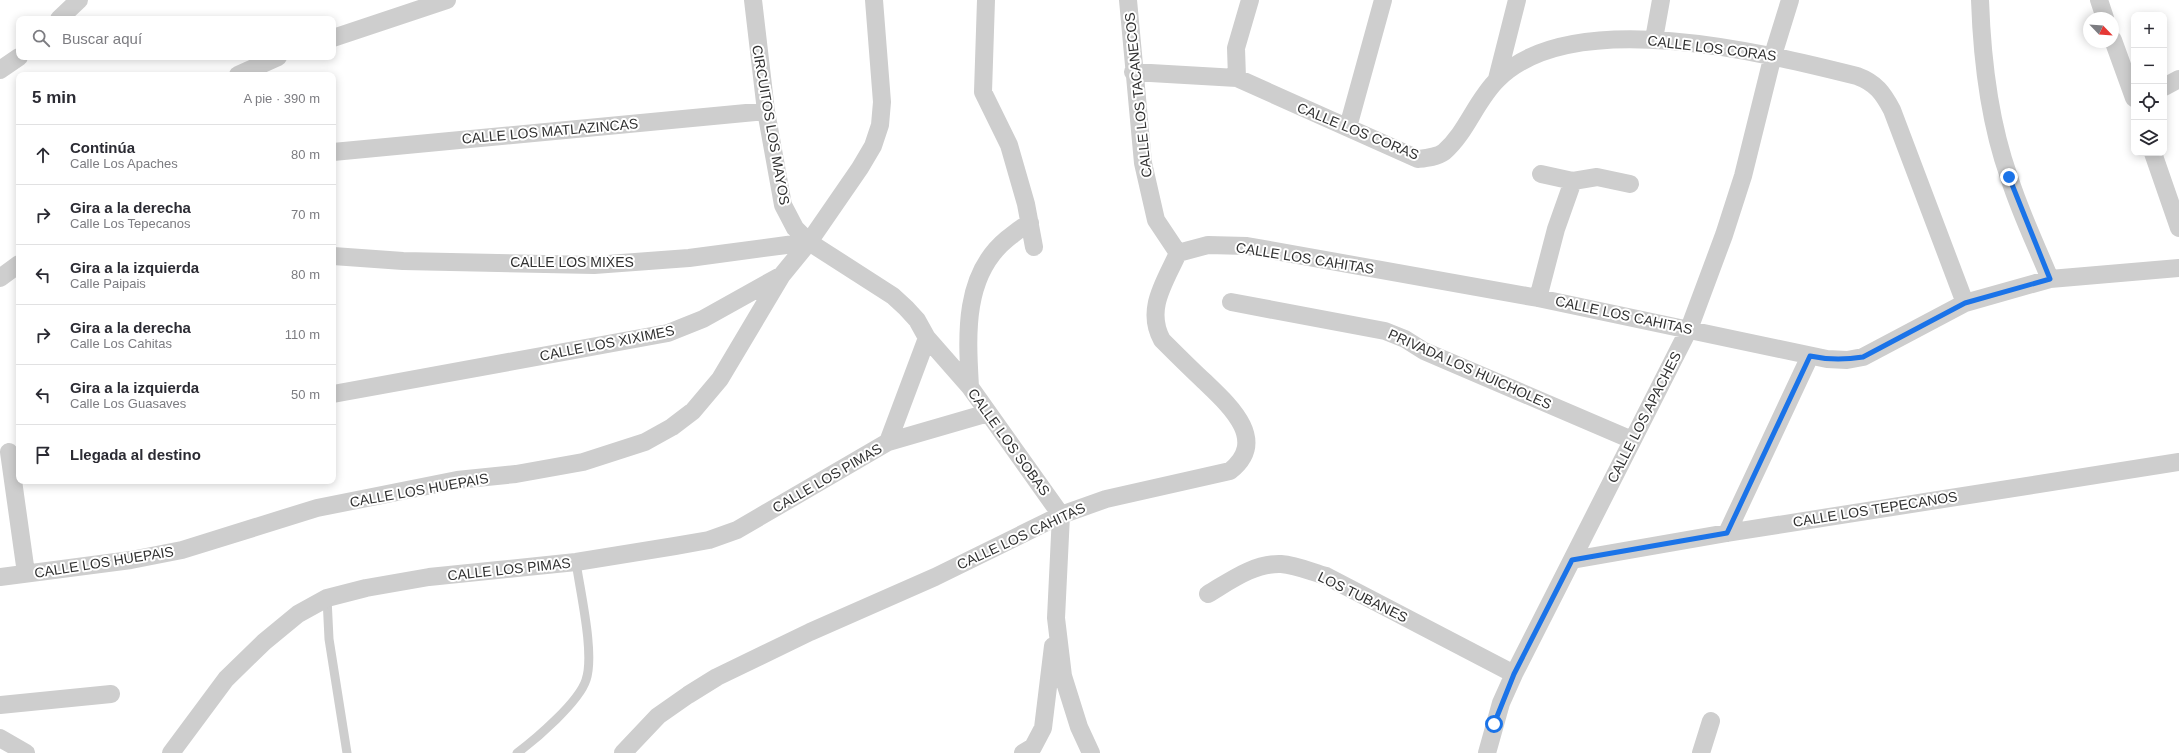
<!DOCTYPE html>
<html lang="es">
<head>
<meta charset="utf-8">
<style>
  :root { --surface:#fff; --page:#f7f7f7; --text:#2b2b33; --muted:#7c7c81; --line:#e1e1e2 }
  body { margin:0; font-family:Arial,sans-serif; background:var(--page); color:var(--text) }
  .controls { position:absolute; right:12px; top:12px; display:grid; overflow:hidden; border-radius:8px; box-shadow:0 2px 10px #0003 }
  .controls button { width:36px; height:36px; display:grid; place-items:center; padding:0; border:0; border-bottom:1px solid var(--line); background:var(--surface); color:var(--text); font:20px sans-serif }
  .compass { position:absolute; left:2083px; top:12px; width:36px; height:36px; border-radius:50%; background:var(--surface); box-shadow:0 2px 10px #0003; rotate:115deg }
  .stop { position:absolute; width:12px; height:12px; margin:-9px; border:3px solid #1a73e8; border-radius:50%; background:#fff }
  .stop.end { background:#1a73e8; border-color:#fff; box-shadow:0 1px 4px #0008 }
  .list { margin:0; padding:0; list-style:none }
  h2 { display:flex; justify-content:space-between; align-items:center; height:52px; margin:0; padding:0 16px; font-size:17px }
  h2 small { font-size:13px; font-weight:400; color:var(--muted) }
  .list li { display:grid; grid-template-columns:26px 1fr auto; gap:12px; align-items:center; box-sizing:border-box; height:60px; padding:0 16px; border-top:1px solid var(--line) }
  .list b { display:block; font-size:15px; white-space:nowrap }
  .list p { margin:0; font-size:13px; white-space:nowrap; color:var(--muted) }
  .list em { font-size:13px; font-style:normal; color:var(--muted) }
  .icon { flex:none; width:22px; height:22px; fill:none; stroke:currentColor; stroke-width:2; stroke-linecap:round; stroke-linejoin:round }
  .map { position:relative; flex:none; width:2179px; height:753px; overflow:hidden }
  .search { position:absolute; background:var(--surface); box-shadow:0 2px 10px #0003; left:16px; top:16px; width:320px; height:44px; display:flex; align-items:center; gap:10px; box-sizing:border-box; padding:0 14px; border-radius:8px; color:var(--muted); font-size:15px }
  .panel { position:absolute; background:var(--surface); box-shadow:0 2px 10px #0003; left:16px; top:72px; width:320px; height:412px; border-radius:8px }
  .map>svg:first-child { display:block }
</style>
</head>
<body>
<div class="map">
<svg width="2179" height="753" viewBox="0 0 2179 753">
  <rect width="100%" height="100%" fill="#fff"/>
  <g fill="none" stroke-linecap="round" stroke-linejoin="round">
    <path stroke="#cecece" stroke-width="9" d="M327 598 329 639 347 753
      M517 753C536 739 579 702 586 680 595 654 580 591 576 562"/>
    <path stroke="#cecece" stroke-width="18" d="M753 0 766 111 783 205 795 228 809 242 893 296 906 308 917 320 927 338 970 387 1061 515 1056 618 1063 676 1079 727 1091 753
      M986 0 983 92 1009 145 1026 204 1034 247
      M1128 0 1143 163 1156 220 1178 253
      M1980 0C1982 59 1989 121 2009 177 2020 212 2036 245 2050 279
      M2099 0 2105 18
      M59 19 79 0
      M333 38 447 0
      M1654 39 1661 0
      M2113 40 2134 98
      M0 70 19 57
      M1133 72 1237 78 1418 159C1427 158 1437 157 1444 152 1467 132 1476 100 1498 79 1573 5 1765 53 1857 76 1876 83 1883 93 1892 110L1965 303
      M238 75 278 57
      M1237 78 1236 48 1250 0
      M1497 79 1517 0
      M2164 87 2179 79
      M1348 127 1383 0
      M333 152 766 111
      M2153 153 2179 228
      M1541 174 1573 181
      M333 256 403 261 594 265 689 258 809 242
      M0 278 19 264
      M1538 298 1556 229 1573 181 1597 177 1630 184
      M1231 302 1385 331 1405 339 1424 351 1632 440
      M970 387C967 335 963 275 1007 239 1015 233 1021 227 1030 223
      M333 394 668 333 703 319 782 275 809 242 860 168 873 146 880 125 882 102 874 0
      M888 442 988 413
      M9 452 26 573
      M1727 533 1810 356
      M1572 560 1727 533 2179 462
      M0 577 131 560 182 550 317 508 457 480 516 474 583 462 645 442 672 427 693 411 720 379 782 275
      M1208 594C1230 581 1254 563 1281 564 1296 565 1312 572 1326 576L1514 674
      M0 705 111 694
      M0 738 26 753
      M171 753 226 679 264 642 298 614 327 598 366 588 429 577 576 562 675 546 709 540 737 530 888 442 927 338
      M623 753 658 716 688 695 717 677 810 632 935 577 1061 515 1106 499 1230 471C1269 440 1229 405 1204 381 1190 368 1176 354 1162 340 1145 309 1165 282 1178 253L1208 245 1247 246 1538 298 1827 359 1847 360 1863 357 1965 303 2050 279 2179 268
      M1023 753 1033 747 1043 728 1053 646
      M1487 753 1501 703 1514 674 1689 329 1724 235 1743 176 1773 55 1790 0
      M1701 753 1711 721"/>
  </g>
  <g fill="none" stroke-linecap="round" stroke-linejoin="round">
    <path stroke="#1a73e8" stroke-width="5" d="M1494 724 1514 674 1572 560 1727 533 1810 356C1828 360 1844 360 1863 357L1965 303 2050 279 2009 177"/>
  </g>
  <g text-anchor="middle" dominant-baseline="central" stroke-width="4" stroke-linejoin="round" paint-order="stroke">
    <g font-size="14" fill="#313131" stroke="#fff">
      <text transform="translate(1712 48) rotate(7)">CALLE LOS CORAS</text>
      <text transform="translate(1138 95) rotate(-96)">CALLE LOS TACANECOS</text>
      <text transform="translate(771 125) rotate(80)">CIRCUITOS LOS MAYOS</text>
      <text transform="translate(550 131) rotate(-5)">CALLE LOS MATLAZINCAS</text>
      <text transform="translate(1358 131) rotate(22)">CALLE LOS CORAS</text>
      <text transform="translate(1305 258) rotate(9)">CALLE LOS CAHITAS</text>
      <text x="572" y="262">CALLE LOS MIXES</text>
      <text transform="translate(1624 315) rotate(12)">CALLE LOS CAHITAS</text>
      <text transform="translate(607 343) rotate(-11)">CALLE LOS XIXIMES</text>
      <text transform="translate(1470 369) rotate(24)">PRIVADA LOS HUICHOLES</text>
      <text transform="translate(1644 417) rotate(-63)">CALLE LOS APACHES</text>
      <text transform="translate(1009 442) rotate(54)">CALLE LOS SOBAS</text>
      <text transform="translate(827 478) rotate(-30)">CALLE LOS PIMAS</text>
      <text transform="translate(419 490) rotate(-10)">CALLE LOS HUEPAIS</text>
      <text transform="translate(1875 509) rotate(-9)">CALLE LOS TEPECANOS</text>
      <text transform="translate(1021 536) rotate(-25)">CALLE LOS CAHITAS</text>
      <text transform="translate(104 562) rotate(-9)">CALLE LOS HUEPAIS</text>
      <text transform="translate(509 569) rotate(-6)">CALLE LOS PIMAS</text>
      <text transform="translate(1363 597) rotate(26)">LOS TUBANES</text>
    </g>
  </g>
</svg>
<div class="controls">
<button>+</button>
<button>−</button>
<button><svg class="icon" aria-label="locate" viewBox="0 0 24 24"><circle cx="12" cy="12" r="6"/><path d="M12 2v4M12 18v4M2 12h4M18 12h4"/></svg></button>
<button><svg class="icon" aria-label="layers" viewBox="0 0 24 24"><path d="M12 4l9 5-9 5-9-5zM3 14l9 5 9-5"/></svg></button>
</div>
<svg class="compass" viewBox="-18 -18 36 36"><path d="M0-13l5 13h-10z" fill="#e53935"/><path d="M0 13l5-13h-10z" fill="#7c7c81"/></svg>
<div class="stop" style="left:1494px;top:724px"></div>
<div class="stop end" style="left:2009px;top:177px"></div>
<div class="search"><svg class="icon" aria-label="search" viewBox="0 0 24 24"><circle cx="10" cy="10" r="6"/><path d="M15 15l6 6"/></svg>Buscar aquí</div>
<section class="panel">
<h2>5 min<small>A pie · 390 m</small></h2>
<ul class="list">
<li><svg class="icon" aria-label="ahead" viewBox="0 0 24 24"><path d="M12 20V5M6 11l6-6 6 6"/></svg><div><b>Continúa</b><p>Calle Los Apaches</p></div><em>80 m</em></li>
<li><svg class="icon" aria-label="right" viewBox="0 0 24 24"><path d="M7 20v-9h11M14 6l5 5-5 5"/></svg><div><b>Gira a la derecha</b><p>Calle Los Tepecanos</p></div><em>70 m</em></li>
<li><svg class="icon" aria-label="left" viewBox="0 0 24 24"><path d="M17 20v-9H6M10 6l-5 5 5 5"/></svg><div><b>Gira a la izquierda</b><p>Calle Paipais</p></div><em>80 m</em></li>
<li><svg class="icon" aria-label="right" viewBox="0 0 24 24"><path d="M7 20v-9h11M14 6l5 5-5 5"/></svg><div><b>Gira a la derecha</b><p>Calle Los Cahitas</p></div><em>110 m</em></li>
<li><svg class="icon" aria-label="left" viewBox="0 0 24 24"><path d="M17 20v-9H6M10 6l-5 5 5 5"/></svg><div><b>Gira a la izquierda</b><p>Calle Los Guasaves</p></div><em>50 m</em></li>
<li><svg class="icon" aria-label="arrive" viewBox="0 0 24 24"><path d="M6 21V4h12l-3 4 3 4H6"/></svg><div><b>Llegada al destino</b></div></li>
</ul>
</section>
</div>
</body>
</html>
